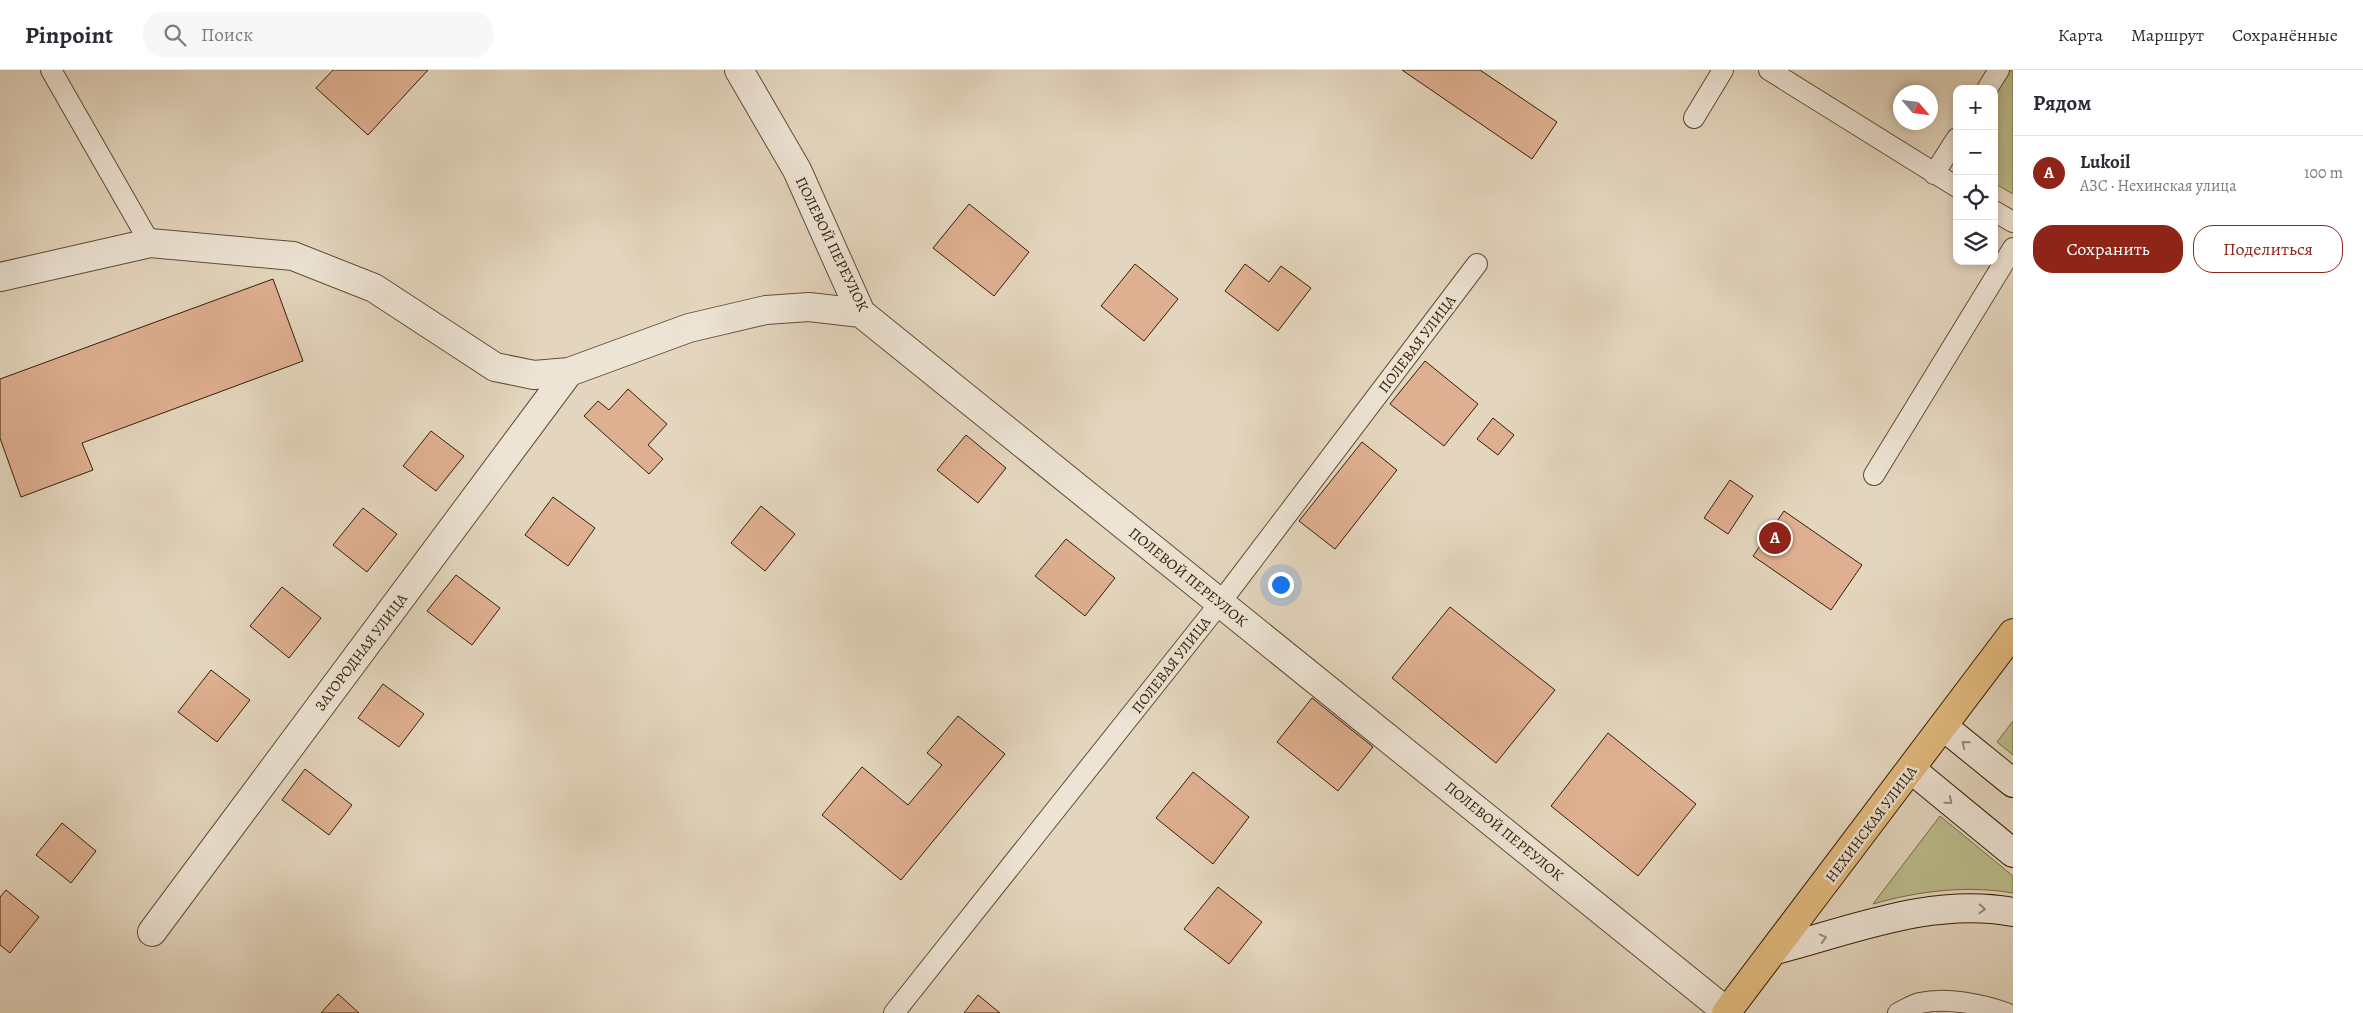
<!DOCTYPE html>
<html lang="ru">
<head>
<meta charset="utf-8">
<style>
  :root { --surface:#fff; --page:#f7f7f7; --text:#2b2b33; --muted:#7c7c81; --line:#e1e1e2; --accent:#8f2418 }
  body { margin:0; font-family:Alegreya,serif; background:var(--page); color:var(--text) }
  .controls { position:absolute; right:15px; top:15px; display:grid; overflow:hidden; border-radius:10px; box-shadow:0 2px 8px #0003 }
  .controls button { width:45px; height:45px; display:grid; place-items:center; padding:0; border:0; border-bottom:1px solid var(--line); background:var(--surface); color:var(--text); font:25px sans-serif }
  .compass { position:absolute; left:1893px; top:15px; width:45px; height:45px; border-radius:50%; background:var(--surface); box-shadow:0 2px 8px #0003; rotate:118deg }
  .you { position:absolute; left:1280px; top:514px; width:18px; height:18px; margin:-12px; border:4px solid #fff; border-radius:50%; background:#1a73e8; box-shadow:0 0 0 8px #1a73e833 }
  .badge { display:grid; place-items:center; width:32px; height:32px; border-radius:50%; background:var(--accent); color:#fff; font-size:16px; font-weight:700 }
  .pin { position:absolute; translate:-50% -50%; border:2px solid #fff; box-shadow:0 1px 5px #0006 }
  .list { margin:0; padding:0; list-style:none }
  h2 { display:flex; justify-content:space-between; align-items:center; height:65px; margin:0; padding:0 20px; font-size:21px }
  h2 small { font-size:16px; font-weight:400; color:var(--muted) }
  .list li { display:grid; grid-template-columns:32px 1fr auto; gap:15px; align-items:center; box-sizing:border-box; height:75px; padding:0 20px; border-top:1px solid var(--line) }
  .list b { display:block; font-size:19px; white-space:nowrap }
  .list p { margin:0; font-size:16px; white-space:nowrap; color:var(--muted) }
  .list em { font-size:16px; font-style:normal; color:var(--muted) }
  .actions { display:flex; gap:10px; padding:15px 20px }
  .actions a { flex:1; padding:11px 0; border:1px solid var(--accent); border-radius:20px; text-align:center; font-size:18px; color:var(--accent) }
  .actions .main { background:var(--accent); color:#fff }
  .icon { flex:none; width:28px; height:28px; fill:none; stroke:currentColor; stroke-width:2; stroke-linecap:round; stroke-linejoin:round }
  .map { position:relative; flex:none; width:2013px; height:943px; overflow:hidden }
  header { display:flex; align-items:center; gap:30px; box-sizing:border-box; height:70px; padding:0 25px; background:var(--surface); border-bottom:1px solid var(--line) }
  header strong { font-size:24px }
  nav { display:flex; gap:28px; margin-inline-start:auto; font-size:18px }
  .search { width:350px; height:45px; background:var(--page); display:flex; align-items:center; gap:12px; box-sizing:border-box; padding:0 18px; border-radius:20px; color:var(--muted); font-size:19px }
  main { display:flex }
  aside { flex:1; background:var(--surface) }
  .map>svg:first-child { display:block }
</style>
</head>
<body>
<header>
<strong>Pinpoint</strong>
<div class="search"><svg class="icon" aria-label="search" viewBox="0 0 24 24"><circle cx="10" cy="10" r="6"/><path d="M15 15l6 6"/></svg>Поиск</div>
<nav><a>Карта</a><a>Маршрут</a><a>Сохранённые</a></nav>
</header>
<main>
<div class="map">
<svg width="2013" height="943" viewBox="0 0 2013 943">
  <rect width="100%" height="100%" fill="#e4d6be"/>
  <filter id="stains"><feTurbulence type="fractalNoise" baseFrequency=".004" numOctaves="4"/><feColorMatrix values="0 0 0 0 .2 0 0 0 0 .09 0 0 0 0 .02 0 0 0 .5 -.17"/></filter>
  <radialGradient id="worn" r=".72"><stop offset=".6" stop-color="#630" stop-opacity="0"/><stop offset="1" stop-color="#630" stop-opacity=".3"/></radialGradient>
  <path fill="#bbbc8c" stroke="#786e48" d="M2011 0H2013V124L1994 113V27Z
    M2013 651V685L1997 672Z
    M1940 746 2013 806V823C1967 815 1918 821 1873 834Z"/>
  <path fill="#deaf90" stroke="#342005" d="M333 0H428L368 65 316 18Z
    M1402 0H1480L1557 52 1532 89Z
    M969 134 1029 182 994 226 933 178Z
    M1135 194 1178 229 1144 271 1101 236Z
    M1245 194 1269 212 1281 196 1311 218 1278 261 1225 221Z
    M273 209 303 291 82 373 93 400 21 427 0 368V309Z
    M1425 291 1478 334 1444 376 1390 334Z
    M628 319 667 354 648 375 663 389 649 404 584 346 598 331 609 340Z
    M1493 348 1514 365 1498 385 1477 369Z
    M431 361 464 386 436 421 403 396Z
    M966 365 1006 398 978 433 937 400Z
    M1362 372 1397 400 1335 479 1299 451Z
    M1730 410 1753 426 1728 464 1704 448Z
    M553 427 595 458 568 496 525 465Z
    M761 436 795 464 765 501 731 473Z
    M363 438 397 464 367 502 333 475Z
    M1784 441 1862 495 1831 540 1753 486Z
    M1066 469 1115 508 1085 546 1035 506Z
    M456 505 500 538 472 575 427 541Z
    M282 517 321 548 289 588 250 556Z
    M1450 537 1555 620 1496 693 1392 608Z
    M211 600 250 630 217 672 178 642Z
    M383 614 424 644 399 677 358 648Z
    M1312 628 1373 677 1338 721 1277 672Z
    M958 646 1005 684 901 810 822 745 862 697 908 735 942 695 927 683Z
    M1608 663 1696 734 1638 806 1551 736Z
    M305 699 352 735 329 765 282 730Z
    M1193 702 1249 747 1213 794 1156 748Z
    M62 753 96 781 71 813 36 785Z
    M1218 817 1262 852 1229 894 1184 859Z
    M6 820 39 847 10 883 0 875V827Z
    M338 924 359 943H321Z
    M978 925 1000 943H964Z"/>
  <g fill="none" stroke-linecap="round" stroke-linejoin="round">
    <defs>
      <path id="service" d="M51 0 150 173
        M1769 0 1957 117
        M1987 19 1999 0
        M1694 48 1723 0
        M1934 104 1957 68
        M1994 141 2013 152
        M1874 405 2013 178
        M894 943 1220 533 1477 194
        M1898 943C1905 940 1912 935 1920 933 1946 927 1981 934 2006 943"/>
      <path id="minor" d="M739 0 797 100 861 243 1727 942
        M0 207 150 173 293 186 374 218 495 297 534 305 569 302 689 258 766 240 809 237 861 243
        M152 862 569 302"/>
      <path id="secondary" d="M1944 657 2013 713
        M1912 700 2013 783
        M1776 880C1853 860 1932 827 2013 842"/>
      <path id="primary" d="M1726 943 2013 563"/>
    </defs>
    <use href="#service" stroke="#604e33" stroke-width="22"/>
    <use href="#minor" stroke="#604e33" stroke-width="30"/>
    <use href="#secondary" stroke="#342005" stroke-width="30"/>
    <use href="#primary" stroke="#342005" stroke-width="30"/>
    <use href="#service" stroke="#ede4d5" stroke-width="20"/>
    <use href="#minor" stroke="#ede4d5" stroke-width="28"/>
    <use href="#secondary" stroke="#ede4d5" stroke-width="28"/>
    <use href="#primary" stroke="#e2bb7f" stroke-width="28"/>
  </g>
  <defs><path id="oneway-chevron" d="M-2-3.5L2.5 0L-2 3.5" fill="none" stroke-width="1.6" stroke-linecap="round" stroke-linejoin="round" transform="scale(1.25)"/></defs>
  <g stroke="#9a8c77">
    <use href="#oneway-chevron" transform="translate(1965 674) rotate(-141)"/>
    <use href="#oneway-chevron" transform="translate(1949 731) rotate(39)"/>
    <use href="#oneway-chevron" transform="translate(1982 839) rotate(3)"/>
    <use href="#oneway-chevron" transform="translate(1823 868) rotate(-15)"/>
  </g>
  <g text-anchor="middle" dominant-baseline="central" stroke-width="5" stroke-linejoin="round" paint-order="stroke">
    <g font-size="15" fill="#342005" stroke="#ede4d5">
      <text transform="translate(832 174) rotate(64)">ПОЛЕВОЙ ПЕРЕУЛОК</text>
      <text transform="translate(1417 274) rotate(-53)">ПОЛЕВАЯ УЛИЦА</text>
      <text transform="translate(1188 507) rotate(39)">ПОЛЕВОЙ ПЕРЕУЛОК</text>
      <text transform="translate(361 582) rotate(-53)">ЗАГОРОДНАЯ УЛИЦА</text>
      <text transform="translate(1171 595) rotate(-52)">ПОЛЕВАЯ УЛИЦА</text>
      <text transform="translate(1871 754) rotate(-53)">НЕХИНСКАЯ УЛИЦА</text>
      <text transform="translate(1504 761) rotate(39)">ПОЛЕВОЙ ПЕРЕУЛОК</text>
    </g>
  </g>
  <rect width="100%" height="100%" filter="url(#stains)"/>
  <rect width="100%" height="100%" fill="url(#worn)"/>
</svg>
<div class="controls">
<button>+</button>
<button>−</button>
<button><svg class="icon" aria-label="locate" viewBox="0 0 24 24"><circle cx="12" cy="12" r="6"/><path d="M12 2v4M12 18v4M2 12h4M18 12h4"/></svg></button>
<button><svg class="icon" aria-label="layers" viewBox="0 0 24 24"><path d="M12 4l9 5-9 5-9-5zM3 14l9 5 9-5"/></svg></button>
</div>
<svg class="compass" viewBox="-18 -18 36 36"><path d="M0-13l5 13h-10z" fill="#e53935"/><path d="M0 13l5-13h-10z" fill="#7c7c81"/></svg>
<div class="you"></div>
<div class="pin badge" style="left:1775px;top:468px">A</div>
</div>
<aside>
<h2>Рядом<small></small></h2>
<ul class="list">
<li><span class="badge">A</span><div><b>Lukoil</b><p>АЗС · Нехинская улица</p></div><em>100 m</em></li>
</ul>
<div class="actions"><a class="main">Сохранить</a><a>Поделиться</a></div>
</aside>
</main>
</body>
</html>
